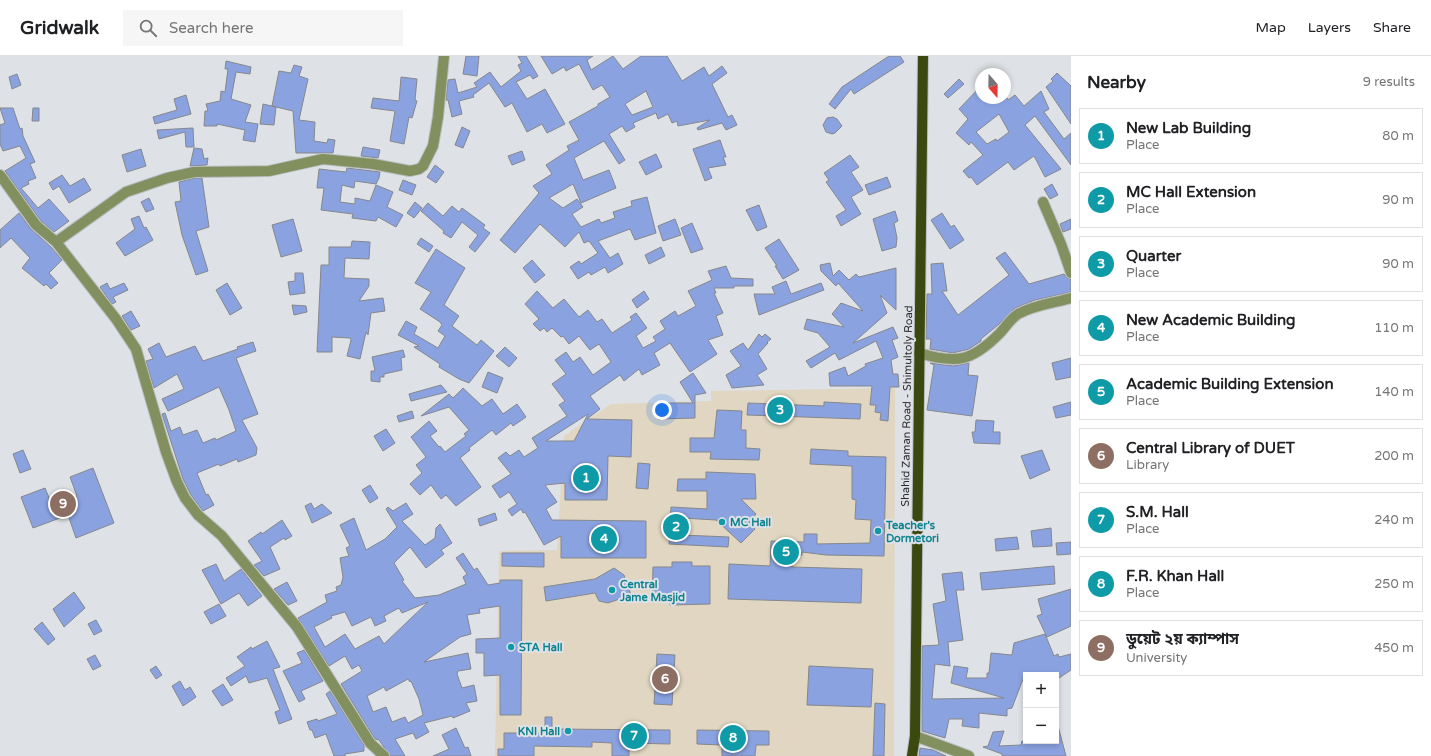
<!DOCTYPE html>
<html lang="en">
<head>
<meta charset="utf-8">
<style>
  :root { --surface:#fff; --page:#f6f6f6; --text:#202124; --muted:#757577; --line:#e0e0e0; --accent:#111827 }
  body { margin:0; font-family:"Varela Round","Noto Sans Bengali",sans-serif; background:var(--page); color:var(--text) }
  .controls { position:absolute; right:12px; bottom:12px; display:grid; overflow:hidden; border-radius:0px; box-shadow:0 2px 6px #0003 }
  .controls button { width:36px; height:36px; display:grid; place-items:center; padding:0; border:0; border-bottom:1px solid var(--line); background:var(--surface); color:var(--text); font:20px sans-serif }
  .compass { position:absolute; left:975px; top:12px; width:36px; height:36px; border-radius:50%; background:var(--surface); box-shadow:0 2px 6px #0003; rotate:160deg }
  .you { position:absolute; left:662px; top:354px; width:14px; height:14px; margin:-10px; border:3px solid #fff; border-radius:50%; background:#1a73e8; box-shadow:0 0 0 6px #1a73e833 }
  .badge { display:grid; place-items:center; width:26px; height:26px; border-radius:50%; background:var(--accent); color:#fff; font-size:13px; font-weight:700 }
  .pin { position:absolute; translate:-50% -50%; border:2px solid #fff; box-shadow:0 1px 4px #0006 }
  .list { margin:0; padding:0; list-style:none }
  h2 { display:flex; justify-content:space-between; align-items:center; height:52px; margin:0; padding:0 16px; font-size:17px }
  h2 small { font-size:13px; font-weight:400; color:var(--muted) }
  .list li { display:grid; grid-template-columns:26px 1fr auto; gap:12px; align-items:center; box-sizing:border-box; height:56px; margin:0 8px 8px; padding:0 8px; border:1px solid var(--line); border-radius:0px }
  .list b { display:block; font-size:15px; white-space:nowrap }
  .list p { margin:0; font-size:13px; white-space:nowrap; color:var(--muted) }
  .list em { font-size:13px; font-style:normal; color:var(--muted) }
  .icon { flex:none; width:22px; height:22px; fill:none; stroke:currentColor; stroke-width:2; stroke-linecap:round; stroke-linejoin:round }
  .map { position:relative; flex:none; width:1071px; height:700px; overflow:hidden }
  header { display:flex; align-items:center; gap:24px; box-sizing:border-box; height:56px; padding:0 20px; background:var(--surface); border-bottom:1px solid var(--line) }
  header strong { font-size:19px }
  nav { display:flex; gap:22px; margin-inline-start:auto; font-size:14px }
  .search { width:280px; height:36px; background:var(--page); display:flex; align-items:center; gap:10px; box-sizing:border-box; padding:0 14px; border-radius:0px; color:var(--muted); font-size:15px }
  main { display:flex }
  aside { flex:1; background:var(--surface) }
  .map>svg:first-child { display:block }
</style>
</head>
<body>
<header>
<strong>Gridwalk</strong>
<div class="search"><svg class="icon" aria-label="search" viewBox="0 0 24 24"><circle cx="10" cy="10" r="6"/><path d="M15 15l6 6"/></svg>Search here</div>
<nav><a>Map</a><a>Layers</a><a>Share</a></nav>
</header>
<main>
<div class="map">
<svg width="1071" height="700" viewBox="0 0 1071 700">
  <rect width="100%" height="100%" fill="#dee1e5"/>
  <path fill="#e0d6c1" d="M895 332 894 700H495L499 495 557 494 564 380 611 348 711 345V335Z"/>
  <path fill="#8aa2e0" stroke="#85878c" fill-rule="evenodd" d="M466 0H479L477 20 463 18Z
    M518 0H526L538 20 533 23 530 19 516 26 527 43 545 33 565 68 547 77 542 68 527 76 512 47 505 51 489 27 473 39 474 41 459 45 462 58 452 61 448 44H446L448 24 455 23 458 37 477 31 474 27 490 16 501 31 521 15 518 9 522 7Z
    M541 0H593L587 4 591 14 613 0 623 13 641 0H667L682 25 704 11 709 20 722 10 727 17 712 28 728 61 732 59 737 69 726 74 722 67 698 74 697 72 710 64 678 70 677 65 672 67 668 58 658 63 656 57 633 67 635 71 626 76 622 70 609 78 625 104 619 108 604 85 574 102 583 124 609 114 616 132 581 147 573 128 549 142 563 152 577 143 583 151 572 158 581 171 599 163 601 167 615 162 613 156 632 150 631 145 647 141 656 177 635 184 630 173 598 185 610 202 618 197 623 208 608 217 605 211 591 219 589 216 578 223 570 211 579 205 581 208 598 197 589 185 584 187 579 176 565 191 540 168 515 197 500 184 539 137 533 130 552 118 546 109 569 94 567 90 579 84 569 66 598 50V48L610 41 602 29 593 34 579 8 566 15 564 11 552 18ZM646 35 653 51 632 59 625 48Z
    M889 0H900L904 6 854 38 851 33 835 53 829 48 842 31Z
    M226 5 251 11 250 18 236 16 231 43 251 49 245 66 258 68 255 86 243 84 245 74 217 68V70H204L205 55H208L206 48 220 45 221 35 225 36 228 13H225Z
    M294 9 302 11 299 20 308 23 299 64 315 66 314 85 327 87 328 83 335 84 333 97H296L293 55 272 50 279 15 291 17Z
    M1057 17 1071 30V68L1046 31 1053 25 1051 23Z
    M17 18 21 29 12 33 9 21Z
    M401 21 417 23 415 44 417 45 412 62 409 61 404 88 390 85 395 55 371 52 373 42 399 45Z
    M959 23 964 28 948 42 944 38Z
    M981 30V42H1007L1008 44 1015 39 1024 50 1041 35 1049 53 1044 56 1064 83 1071 77V109L1035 60 1025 69 1061 113 1045 121 1034 100 1014 114 1008 106 977 129 971 121 969 122 963 115 983 99 971 86 969 89 956 77 968 63 959 53ZM999 58 1009 76 997 85 996 83 987 88 976 76Z
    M186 39 191 58 155 68 153 61 177 54 174 43Z
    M263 48 276 51 274 69 260 68Z
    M0 52H13L20 73 22 72 23 80 35 106 30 108 36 122 28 125 29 128 21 132 38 152 49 143 69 165 54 176 41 165 5 115 26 102 20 90 3 95 0 88V69L5 67Z
    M33 52H39V65H32Z
    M833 61 837 63 842 70 835 77 832 78 826 76 823 69 827 62Z
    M462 71 470 75 463 92 455 89Z
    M193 72 194 91H186L185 76 159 83 157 74Z
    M720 84 726 101H723L726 109 708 112 712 122 705 125 693 93Z
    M363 91 380 94 378 102 361 100Z
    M194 92 202 93 204 103 208 102 207 109 190 110Z
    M141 93 146 110 127 116 122 99Z
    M522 95 525 104 512 109 508 100Z
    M656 98 662 111 646 119 639 106Z
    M850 99 859 111 851 116 863 134 851 141 861 158 841 170 836 160 846 154 826 126 829 124 824 117Z
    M435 109 444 116 436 127 427 121Z
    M347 112 380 116 379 122 376 128 355 125 354 132 342 129 340 146 355 148V142L370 145 376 129 393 136 387 151 403 159 396 171 378 161 376 165 352 162 353 158 321 154 324 132H317L319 113 346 116Z
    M62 119 70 130 84 122 91 134 69 147 59 130 53 134 49 127Z
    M887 121 891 131 869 139 865 129Z
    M195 122H202L209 171 196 175 208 215 196 219 182 179 175 146 181 145 179 126Z
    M403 124 416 129 412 139 399 134Z
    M1052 128 1058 139 1050 143 1044 133Z
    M149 142 154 153 146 156 141 146Z
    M415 146 422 152 414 162 407 157Z
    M428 147 443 160 452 150 459 156 462 152 485 169 483 172 490 177 475 196 469 191 478 179 462 166 451 182 443 177 444 175 421 155Z
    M759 149 767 171 757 175 746 154Z
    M895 155 898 165 894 167 897 182 896 191 882 195 873 163Z
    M19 157 31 173 51 191 62 204 49 217 58 227 51 233 46 228 44 230 22 212 30 202 11 182 0 192V174Z
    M942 157 951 171 954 169 964 184 950 193 931 164Z
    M139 160 144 172 146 171 153 184 125 200 116 187 135 173 131 163Z
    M293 163 302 195 281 201 272 169Z
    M675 163 681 179 663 185 658 170Z
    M1071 163V173L1063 176 1060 168Z
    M692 167 703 193 691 197 681 172Z
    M421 182 433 190 429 196 417 188Z
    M779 183 799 214 783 223 775 210H777L765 192Z
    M352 185 370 186 369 203 345 202 344 222 369 223V230L359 245 383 242 385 255 371 257 368 279 366 276 360 303 347 300 351 284 350 282 332 281V296H317L321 209H329V191H351Z
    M661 191 665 200 649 208 645 199Z
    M436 193 465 212 444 249 459 260 452 270 477 289 481 284 494 295 469 327 459 323 439 311 440 308 414 291 419 290 398 279 406 265 417 271 414 278 438 292 445 280 438 275 442 269 440 266 420 253 431 236 415 227Z
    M1005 196 1029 228 1064 218 1067 222 1071 223V236L1035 244 1015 252 998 269 981 283V285L969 293 953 297 930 293 931 283H926L927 238H932L931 208 943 207 947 235H942L958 259 1009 219 996 202Z
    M532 204 545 219 535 227 523 212Z
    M830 207 833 220 839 214 849 224 856 218 859 221 896 212V254L880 239 887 257 853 287 893 271 898 282 892 284 898 301 891 304 893 318H898L899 331H890L888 365 880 364 881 357 875 356 876 349H870L872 330H830L829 317 845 311 848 320 866 310 865 308 883 302 876 285 839 304 835 297 811 312 806 305 830 291 818 277 804 273 807 263 844 271 832 258 841 247 863 255 838 227 836 230 821 215 820 209Z
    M726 210 731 222 753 223V230H734V232H714L716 237H714L723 257 716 260 723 279 708 284 717 298 690 316 670 287 654 297 660 309 642 319 639 313 624 325 620 319 590 340 600 353 587 363 632 364 631 401 608 400 607 444H565V427L545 429 557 446 546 453 552 464 646 465V502H561V480L544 489 525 456 523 457 521 453 512 460 508 454 517 448 509 436 500 442 492 430 511 418 498 402 506 396 510 400 519 394 524 401 538 392 532 382 567 360 559 349 565 345 552 328 566 318 555 304 566 296 573 306 580 301 593 319 611 306 599 288 590 294 579 280 569 288 563 280 561 281 552 272 547 276 544 272 540 275 533 268 539 263 525 248 537 235 553 252 564 243 579 261 588 254 597 266 602 263 612 277 632 264 630 261 636 257 647 272 636 280 643 292 656 285 653 281 665 273 660 265 675 255 678 260 696 250 688 235 712 224 708 215ZM588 358 574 385H546Z
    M295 217H303L305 237 290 239 288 226 295 225Z
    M786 225 791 238 821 227 824 234 759 259 754 238H775L772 231Z
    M107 227 110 233 124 227 128 234 113 241 116 246 112 248 100 231Z
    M227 227 242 252 230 259 216 234Z
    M644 235 649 243 637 252 632 244Z
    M292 249 306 250 307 256 294 259Z
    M131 255 140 270 131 274 122 260Z
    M759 278 762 281 765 278 771 283 767 286 768 287 758 298 767 313 757 319 764 329 732 332 726 319 741 310 730 295 743 287 748 294Z
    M253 286 256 295 236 302 258 358 242 364 257 392 256 399 238 406 237 403 220 410 219 408 197 417 206 439 208 438 214 449 203 455 191 439 183 423 162 358 165 357 171 375 180 371 183 379 197 374 203 387 215 382 216 384 236 375 229 354 219 331 168 355 162 343 184 333 177 318 154 332 146 305 153 303 148 293 159 287 166 301 195 290 203 305 238 293 237 291Z
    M505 291 517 302 509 311 496 300Z
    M403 294 405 301 401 302 402 314 384 318V321H380V326L371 325V315H375L372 301Z
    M1071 302V321L1056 324 1052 307Z
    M930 307 953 310 969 307 968 319 978 320 972 360 927 354 934 309Z
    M488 316 503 322 497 337 482 331Z
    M693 317 706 337 695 339V362L658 363V347H693L680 326Z
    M441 329 447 336 411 345 409 338Z
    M463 332 482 350 492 343 503 358 517 348 526 361 513 370 511 367 496 379 492 374 469 392 470 394 460 402 481 431 456 450 446 439 441 443 431 429 420 439 410 428 422 417 416 409 426 401 411 381 429 365 437 375 430 380 439 391 440 390 445 396 466 380 464 378 469 374 449 351 421 360 449 338 453 342Z
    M824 346 861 348 860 363 747 359 748 347 824 350Z
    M1071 346V359L1056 362 1053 351Z
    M717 354 742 355 741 374H746V392L760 393 759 404 710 403 711 396H690V382H714Z
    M412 355 414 362 399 366 397 360Z
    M976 364 994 365 993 376H1000V388L974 387 972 376H975Z
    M386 373 395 387 383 395 374 380Z
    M811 393 848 395V400L886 401 884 500 826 499 802 496V499L792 500V511L862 513 861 547 728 543 729 508 770 510 771 485 804 486V478H817V488L870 487 871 464 855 463 856 444 852 443V410L810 408Z
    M23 394 31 413 20 417 13 398Z
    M1042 394 1050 414 1030 423 1021 400Z
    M638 407 650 408 648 433 636 432Z
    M93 412 114 467 76 482 68 459 33 472 21 441 45 432 52 449 77 440 70 421Z
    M706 416 755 418 756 443H741L756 458 749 466 755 473 741 487 716 464 682 462 681 479 729 481 728 491 669 488 671 451 707 453V435H677L678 423H706Z
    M370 429 378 442 370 447 362 434Z
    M311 447 314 453 322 448 332 457 312 467 305 450Z
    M406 447 413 458 402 465 425 489 435 482 436 472 440 468 452 487 441 494 444 498 426 512 410 491 394 507 404 524 402 525 415 542 439 539 466 528 463 521 467 518 456 502 463 497 474 514 477 512 488 529 500 527V524H522L521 659H500V619L484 620V597H476V583L500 582V550L479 553 480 557 467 559 471 578 460 581 424 606 468 597 471 613 458 615 457 618 462 632 474 629 477 645 466 647 470 655 453 662 452 660 424 667 429 676 416 683 413 677 395 683 405 700H390L379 684 375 683 341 628 362 615 359 609 352 613 345 600 329 610 298 562 327 546 325 539 337 535 336 531 341 529 343 521 340 502 349 500 346 492 350 490 340 469 354 462 366 494 385 483 397 471 386 453 388 451 393 455ZM428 546 384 588 379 580 355 593 345 578 325 591 314 571 332 562 331 560 345 556 352 570 371 561 375 570 386 565 384 560 399 552 402 557ZM408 623 410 626 411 625 419 643 423 659 408 667 405 661 392 666 386 651 373 656 367 640 384 631 386 635Z
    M495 457 497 464 480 470 478 463Z
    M282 464 292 480 285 484 284 482 270 491 280 513 264 520 254 509 262 505 248 485 261 476 262 478Z
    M1051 472 1052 490 1033 491 1031 475Z
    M1017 481 1019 493 996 495 995 483Z
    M1071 486V498L1057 499 1056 487Z
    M502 497H544V511L502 510Z
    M672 506H692V510H710V548L670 549V546H652L653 511H672Z
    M216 508 224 525 241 513 262 540 248 550 239 537 221 548 202 514Z
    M1054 510 1055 528 982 534 980 517Z
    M614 512 624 519 631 539 608 547 599 545 595 537 546 545 544 531 595 523Z
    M962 516 964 534H956L963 584 948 586 950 610 935 608 932 643 1004 642 951 627 954 610 968 612 966 622H987V617H989L991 597 1012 599 1014 587 1045 578 1054 600 1058 598 1059 601 1071 598V614L1056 624V619H1026V624L1023 623 1012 652 1007 653V660L979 657V672L962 670 963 663H949L945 682 922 675V590L939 589 933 548 946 545 942 518Z
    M287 526 297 545 288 549 274 533Z
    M1071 533V570L1047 581 1037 560 1042 558 1038 543Z
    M74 536 85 552 64 571 53 553Z
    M219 548 226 560 211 568 204 556Z
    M96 564 102 575 94 579 88 568Z
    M42 566 55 583 48 589 34 573Z
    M267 585 280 611 273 613 292 663 279 668 275 656 280 654 267 622 249 627 246 620 231 630 226 622 245 610 237 601 251 591 252 593Z
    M304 594 323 625 301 635 305 643 299 646 283 615 302 607 297 597Z
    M657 598 675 599 672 649 654 648Z
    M95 599 101 610 93 614 87 603Z
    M156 610 162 619 156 623 150 614Z
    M809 610 873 613 871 651 807 649Z
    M180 625 185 634 190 631 196 641 183 650 172 630Z
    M223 628 233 644 222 650 212 635Z
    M330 635 364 689V695L345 698V700H334L326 678 315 682 312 674H310L307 666 317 663 318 665 337 658 326 638Z
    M875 647 885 648 884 700H873Z
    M545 661H552V673L670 674V688L629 687V700H612V687L592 686V691L534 690V700H498V693H504V677H545Z
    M1058 670 1066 700H1002V698L983 691 988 690 993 676 1004 675 999 690 1021 689 1022 685H1056V671Z
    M456 672 465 692 468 691 471 700H433L449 693 442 679Z
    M697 674 769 675V689H756L755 700H722V689L697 688Z
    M920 692 933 694 946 700H919Z"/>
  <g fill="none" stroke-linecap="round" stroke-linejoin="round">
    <defs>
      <path id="minor" d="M0 119 36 169 56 186 126 136 167 122 194 116 269 115 323 103 373 108 410 115 419 113 423 110 433 90 438 61 444 0
        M1043 146 1061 188 1071 217
        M56 186 116 263 136 293 166 396 177 426 185 442 198 459 222 480 297 571 370 687 384 700
        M919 297C956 308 971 306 999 278 1005 272 1011 262 1018 258 1034 249 1054 247 1071 242
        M915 680 969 700"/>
      <path id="major" d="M912 700 915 680 916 589 923 0"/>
    </defs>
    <use href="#minor" stroke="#babdc0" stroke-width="12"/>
    <use href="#major" stroke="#babdc0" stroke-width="12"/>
    <use href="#minor" stroke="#828f5f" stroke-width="10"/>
    <use href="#major" stroke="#3b4810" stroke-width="10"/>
  </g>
  <g fill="#0f9aa8" stroke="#dee1e5" stroke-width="1.5">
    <circle cx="722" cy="466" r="4"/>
    <circle cx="878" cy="475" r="4"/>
    <circle cx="612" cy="534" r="4"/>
    <circle cx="511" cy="591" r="4"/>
    <circle cx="568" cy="675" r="4"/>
  </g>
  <g text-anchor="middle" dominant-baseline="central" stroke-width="4" stroke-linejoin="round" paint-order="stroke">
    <g font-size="11" fill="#2b2c2e" stroke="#dee1e5">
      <text transform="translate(907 350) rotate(-89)">Shahid Zaman Road - Shimultoly Road</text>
    </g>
    <g font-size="11" font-weight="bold" fill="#0d838f" stroke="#dee1e5" text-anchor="start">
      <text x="730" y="466">MC Hall</text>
      <text x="886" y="469">Teacher's<tspan x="886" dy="13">Dormetori</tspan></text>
      <text x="620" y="528">Central<tspan x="620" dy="13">Jame Masjid</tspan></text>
      <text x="519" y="591">STA Hall</text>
      <text x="560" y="675" text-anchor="end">KNI Hall</text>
    </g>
  </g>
</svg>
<div class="controls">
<button>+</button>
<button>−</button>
</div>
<svg class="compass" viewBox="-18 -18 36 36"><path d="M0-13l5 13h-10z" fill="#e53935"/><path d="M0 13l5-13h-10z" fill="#757577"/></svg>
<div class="you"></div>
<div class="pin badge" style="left:586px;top:422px;background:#0f9aa8">1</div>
<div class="pin badge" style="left:676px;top:471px;background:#0f9aa8">2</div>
<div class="pin badge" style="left:780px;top:354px;background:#0f9aa8">3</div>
<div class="pin badge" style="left:604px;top:483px;background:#0f9aa8">4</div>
<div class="pin badge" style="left:786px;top:496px;background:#0f9aa8">5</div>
<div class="pin badge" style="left:665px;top:623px;background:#8d6e63">6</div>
<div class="pin badge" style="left:634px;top:680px;background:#0f9aa8">7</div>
<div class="pin badge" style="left:733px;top:682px;background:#0f9aa8">8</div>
<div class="pin badge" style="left:63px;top:448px;background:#8d6e63">9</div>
</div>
<aside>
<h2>Nearby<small>9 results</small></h2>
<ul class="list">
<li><span class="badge" style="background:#0f9aa8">1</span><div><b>New Lab Building</b><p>Place</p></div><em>80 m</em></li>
<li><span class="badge" style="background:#0f9aa8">2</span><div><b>MC Hall Extension</b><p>Place</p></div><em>90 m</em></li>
<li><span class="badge" style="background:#0f9aa8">3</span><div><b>Quarter</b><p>Place</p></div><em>90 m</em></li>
<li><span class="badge" style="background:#0f9aa8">4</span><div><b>New Academic Building</b><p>Place</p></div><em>110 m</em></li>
<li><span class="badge" style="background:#0f9aa8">5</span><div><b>Academic Building Extension</b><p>Place</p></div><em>140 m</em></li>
<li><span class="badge" style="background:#8d6e63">6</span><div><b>Central Library of DUET</b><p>Library</p></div><em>200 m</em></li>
<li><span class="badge" style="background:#0f9aa8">7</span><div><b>S.M. Hall</b><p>Place</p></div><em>240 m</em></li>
<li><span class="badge" style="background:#0f9aa8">8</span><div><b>F.R. Khan Hall</b><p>Place</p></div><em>250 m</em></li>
<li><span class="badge" style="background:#8d6e63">9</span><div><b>ডুয়েট ২য় ক্যাম্পাস</b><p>University</p></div><em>450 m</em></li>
</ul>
</aside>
</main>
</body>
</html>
